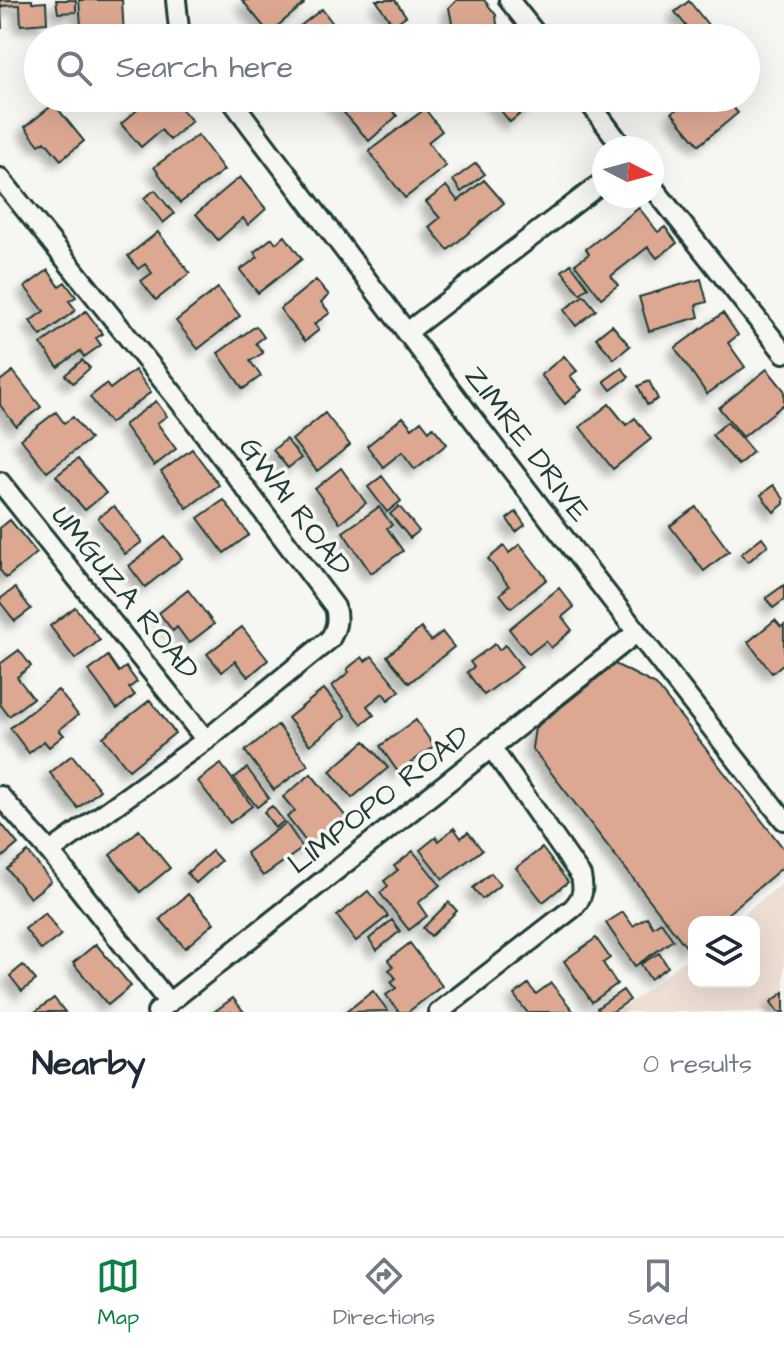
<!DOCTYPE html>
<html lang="en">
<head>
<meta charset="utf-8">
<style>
  :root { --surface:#fff; --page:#f6f6f7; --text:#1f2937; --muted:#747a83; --line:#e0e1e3; --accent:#0b8043 }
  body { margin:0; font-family:"Architects Daughter",sans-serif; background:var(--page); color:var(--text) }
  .controls { position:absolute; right:24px; bottom:24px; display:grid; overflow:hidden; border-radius:16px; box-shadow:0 8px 32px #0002 }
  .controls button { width:72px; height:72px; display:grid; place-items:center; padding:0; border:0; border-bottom:2px solid var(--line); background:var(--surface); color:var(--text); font:40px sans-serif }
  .compass { position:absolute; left:592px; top:136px; width:72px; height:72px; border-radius:50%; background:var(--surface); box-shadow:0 8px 32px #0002; rotate:96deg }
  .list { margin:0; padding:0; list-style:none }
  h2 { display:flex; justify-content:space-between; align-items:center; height:104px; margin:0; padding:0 32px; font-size:34px }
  h2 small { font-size:26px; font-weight:400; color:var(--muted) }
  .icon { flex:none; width:44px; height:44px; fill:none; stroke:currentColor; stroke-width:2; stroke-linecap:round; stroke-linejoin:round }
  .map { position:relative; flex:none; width:784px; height:1012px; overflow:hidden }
  .search { position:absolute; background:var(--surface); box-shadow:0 8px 32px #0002; left:24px; right:24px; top:24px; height:88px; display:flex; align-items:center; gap:20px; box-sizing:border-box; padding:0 28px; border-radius:44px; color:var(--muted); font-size:30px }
  .sheet { height:224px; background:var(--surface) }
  nav { display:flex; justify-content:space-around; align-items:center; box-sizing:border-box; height:112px; border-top:2px solid var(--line); background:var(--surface); font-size:22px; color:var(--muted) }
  nav a { display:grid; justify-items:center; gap:4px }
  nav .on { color:var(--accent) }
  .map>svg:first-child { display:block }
</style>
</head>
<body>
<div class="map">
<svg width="784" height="1012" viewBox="0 0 784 1012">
  <defs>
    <filter id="shadow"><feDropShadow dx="-7" dy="7" stdDeviation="4" flood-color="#0004"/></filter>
  </defs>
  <rect width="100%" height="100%" fill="#f6f6f2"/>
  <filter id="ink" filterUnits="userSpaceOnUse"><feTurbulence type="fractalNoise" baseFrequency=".0125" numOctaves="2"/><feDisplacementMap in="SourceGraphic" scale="16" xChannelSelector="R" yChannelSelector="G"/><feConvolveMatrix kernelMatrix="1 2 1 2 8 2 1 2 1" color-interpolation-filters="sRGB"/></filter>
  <g filter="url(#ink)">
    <path fill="#eedfd5" d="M784 882V1012H619L694 953V982H754V922H733Z"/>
    <path fill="#dda892" stroke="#1f3d34" stroke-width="2" filter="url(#shadow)" d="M0 0H32V3L46 2 47 23 21 25 20 5 1 6 2 28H0Z
      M56 0H76V12L58 13Z
      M79 0H122L124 36 82 38Z
      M242 0H301L304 4 269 33Z
      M376 0H395L406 16 393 25Z
      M457 0H484L496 15 498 34 493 38H466L452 23 449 8Z
      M689 1 709 26 695 37 675 12Z
      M322 9 337 29 327 38H285Z
      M151 98H172L192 121 170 140 161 130 141 147 121 124Z
      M331 98H381L397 116 369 141Z
      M491 98H540L510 122Z
      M691 98H725L738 113 699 145 672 113Z
      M54 104 84 141 61 160 45 141 39 145 25 127Z
      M425 109 442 131 428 142 446 166 405 198 369 151Z
      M198 135 224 170 180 203 154 167Z
      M476 163 485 174 461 192 453 180Z
      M240 177 266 209 248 225 243 218 218 240 196 214Z
      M484 180 504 203 448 250 429 227 440 218 426 202 446 186 458 201Z
      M155 190 174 214 163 223 144 198Z
      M639 208 658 232 665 227 677 243 657 258 648 247 611 276 618 285 601 298 575 264 589 254 586 249Z
      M158 232 190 273 156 300 141 281 152 273 145 264 138 269 128 256Z
      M285 236 302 259 258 293 240 270 258 257 254 252 272 238 276 243Z
      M571 264 588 287 580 294 562 271Z
      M48 270 59 286 65 282 76 297 69 301 76 310 41 336 30 321 44 311 25 287Z
      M701 279 707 302 696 305 699 317 649 331 639 297Z
      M316 280 329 295 321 302 330 313 314 324 319 330 305 341 280 309Z
      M218 288 240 316 198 349 176 321Z
      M584 295 596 310 576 326 564 310Z
      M86 311 103 334 96 338 101 345 84 357 80 351 58 367 41 344Z
      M723 313 738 335 728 343 745 367 707 394 675 348Z
      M612 325 630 346 614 359 596 338Z
      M256 326 264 337 256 343 263 353 250 361 261 376 243 389 218 353Z
      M564 356 577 371 570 376 582 390 565 404 541 375Z
      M82 360 90 368 73 383 65 375Z
      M622 368 629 377 611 390 604 381Z
      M767 369 784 390V404L743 437 719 408Z
      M135 370 151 392 110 423 90 397 106 384 110 389Z
      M13 371 41 407 16 426 0 405V381Z
      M649 381 658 399 647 405 638 386Z
      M156 401 167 416 157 423 176 449 154 466 124 425Z
      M609 404 626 425 635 418 651 439 613 469 580 427Z
      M56 412 64 423 73 417 90 439 47 472 21 439Z
      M325 413 350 445 317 471 292 440Z
      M403 417 412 428 421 421 429 431 433 427 447 444 415 469 402 452 383 467 367 446Z
      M727 422 753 452 738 465 712 435Z
      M286 439 301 458 288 468 273 450Z
      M192 449 219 485 187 508 161 472Z
      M78 459 106 493 85 510 56 476Z
      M341 468 366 503 340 523 315 489Z
      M382 476 401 501 387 512 368 487Z
      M773 485 784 499V504L774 512 761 495Z
      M224 500 249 535 224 553 198 518Z
      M114 506 142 542 125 554 98 518Z
      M399 506 419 531 410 538 390 514Z
      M379 507 392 525 387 528 403 551 371 573 343 532Z
      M696 507 729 551 704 571 670 526Z
      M516 512 525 525 516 532 507 519Z
      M10 520 37 553 6 578 0 570V528Z
      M165 537 182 558 145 587 129 566Z
      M762 537 768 545 748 562 741 554Z
      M520 544 547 579 511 608 500 594 509 586 488 559 504 546 509 553Z
      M784 585V600L773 608 766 598Z
      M15 588 31 609 15 621 0 602V599Z
      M559 588 574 607 562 617 572 630 551 648 546 641 529 654 509 629Z
      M188 590 214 624 189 643 177 627 173 631 159 613Z
      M75 607 100 640 75 659 50 626Z
      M775 620 781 627 784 625V663L772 673 748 642Z
      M242 627 268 660 248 677 235 661 222 672 207 654Z
      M421 628 431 641 442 632 454 647 409 683 387 656Z
      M495 644 499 650 505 645 522 667 484 695 467 672 474 667 470 662Z
      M19 650 31 666 17 677 33 698 9 716 0 704V664Z
      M108 656 119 672 126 667 137 682 129 688 135 695 117 709 89 671Z
      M372 656 400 691 388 700 383 693 367 706 374 715 362 724 332 686 349 672 347 669 362 657 365 661Z
      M615 664 656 685 784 849V866L718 922H694V942L687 948 532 748 535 728Z
      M324 689 346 716 310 745 288 718Z
      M58 690 78 715 59 730 64 735 49 747 44 741 29 753 10 728Z
      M150 700 175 733 129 770 103 737Z
      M416 720 434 746 398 772 380 746Z
      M278 725 308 765 274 790 245 751Z
      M365 741 388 768 352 798 330 771Z
      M72 755 100 790 78 808 50 773Z
      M221 764 252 806 230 823 198 781Z
      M247 768 269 798 257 807 234 778Z
      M311 774 347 818 311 848 287 817 295 811 283 797Z
      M272 806 284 821 275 828 264 812Z
      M0 822 18 844 0 859Z
      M286 823 303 848 263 876 246 853Z
      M454 828 461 838 468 832 482 850 443 879 420 850 436 837 438 841Z
      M139 830 170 868 140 892 110 855Z
      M542 848 568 882 543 902 516 868Z
      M212 851 221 861 196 883 187 873Z
      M413 851 440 885 418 903 427 916 409 930 380 893 388 886 384 881 398 870 394 866Z
      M28 852 51 881 30 898 7 869Z
      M491 873 500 885 482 899 473 888Z
      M368 891 388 916 356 941 337 916Z
      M188 894 214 923 185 948 160 919Z
      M449 902 457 911 431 936 423 928Z
      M623 912 633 926 647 917 653 927 661 922 673 940 635 966 606 923Z
      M45 913 61 935 41 950 25 929Z
      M392 920 400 931 377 950 369 939Z
      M596 938 610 958 603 963 617 984 592 1002 564 961Z
      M410 943 442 986 408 1012H399L386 995 396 988 391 982 396 978 389 970 393 967 388 960Z
      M96 944 131 986 108 1005 73 963Z
      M659 953 668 967 650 979 641 964Z
      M23 965 36 980 22 991 10 976Z
      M551 983 574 1012H527L514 995 528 984 536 994Z
      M623 990 630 1000 612 1012H600L597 1008Z
      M373 991 388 1011 346 1012Z
      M784 992V1012H778L771 1002Z
      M54 998 65 1012H35Z
      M233 998 244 1012H214Z"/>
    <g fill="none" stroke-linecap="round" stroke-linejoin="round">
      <defs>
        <path id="street" d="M176 0 179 29 185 38
          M509 0 539 38
          M230 98C412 341 596 582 784 820
          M586 98 623 148
          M0 178 188 412 335 607C338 619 337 627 330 639L206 740 50 852
          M652 186 784 353
          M406 333 604 181
          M0 482 206 740
          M0 796 50 852 169 1003
          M157 1012 636 633
          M439 1012 573 908C583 897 584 890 581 876L491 747"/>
      </defs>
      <use href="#street" stroke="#1f3d34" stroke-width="24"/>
      <use href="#street" stroke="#f6f6f2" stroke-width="18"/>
    </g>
  </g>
  <g text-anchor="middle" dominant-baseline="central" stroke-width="7" stroke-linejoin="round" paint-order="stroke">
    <g font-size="30" fill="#1f3d34" stroke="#f6f6f2">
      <text transform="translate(527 444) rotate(53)">ZIMRE DRIVE</text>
      <text transform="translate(295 507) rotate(53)">GWAI ROAD</text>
      <text transform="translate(125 593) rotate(51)">UMGUZA ROAD</text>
      <text transform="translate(379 800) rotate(-38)">LIMPOPO ROAD</text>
    </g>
  </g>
</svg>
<div class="controls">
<button><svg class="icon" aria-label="layers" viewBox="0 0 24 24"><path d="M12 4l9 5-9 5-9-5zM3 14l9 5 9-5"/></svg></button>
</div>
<svg class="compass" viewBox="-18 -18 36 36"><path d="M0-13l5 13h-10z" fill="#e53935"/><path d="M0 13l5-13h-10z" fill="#747a83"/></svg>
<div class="search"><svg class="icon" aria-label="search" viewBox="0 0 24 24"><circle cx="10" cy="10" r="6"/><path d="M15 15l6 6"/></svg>Search here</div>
</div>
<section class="sheet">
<h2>Nearby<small>0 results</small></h2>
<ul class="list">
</ul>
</section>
<nav>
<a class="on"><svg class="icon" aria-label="map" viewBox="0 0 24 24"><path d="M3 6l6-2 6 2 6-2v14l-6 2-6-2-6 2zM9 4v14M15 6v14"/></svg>Map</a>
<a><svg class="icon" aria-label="directions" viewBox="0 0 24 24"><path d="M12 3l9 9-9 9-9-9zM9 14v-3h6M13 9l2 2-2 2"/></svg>Directions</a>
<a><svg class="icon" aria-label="saved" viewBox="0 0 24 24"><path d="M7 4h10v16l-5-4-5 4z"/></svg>Saved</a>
</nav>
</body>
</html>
